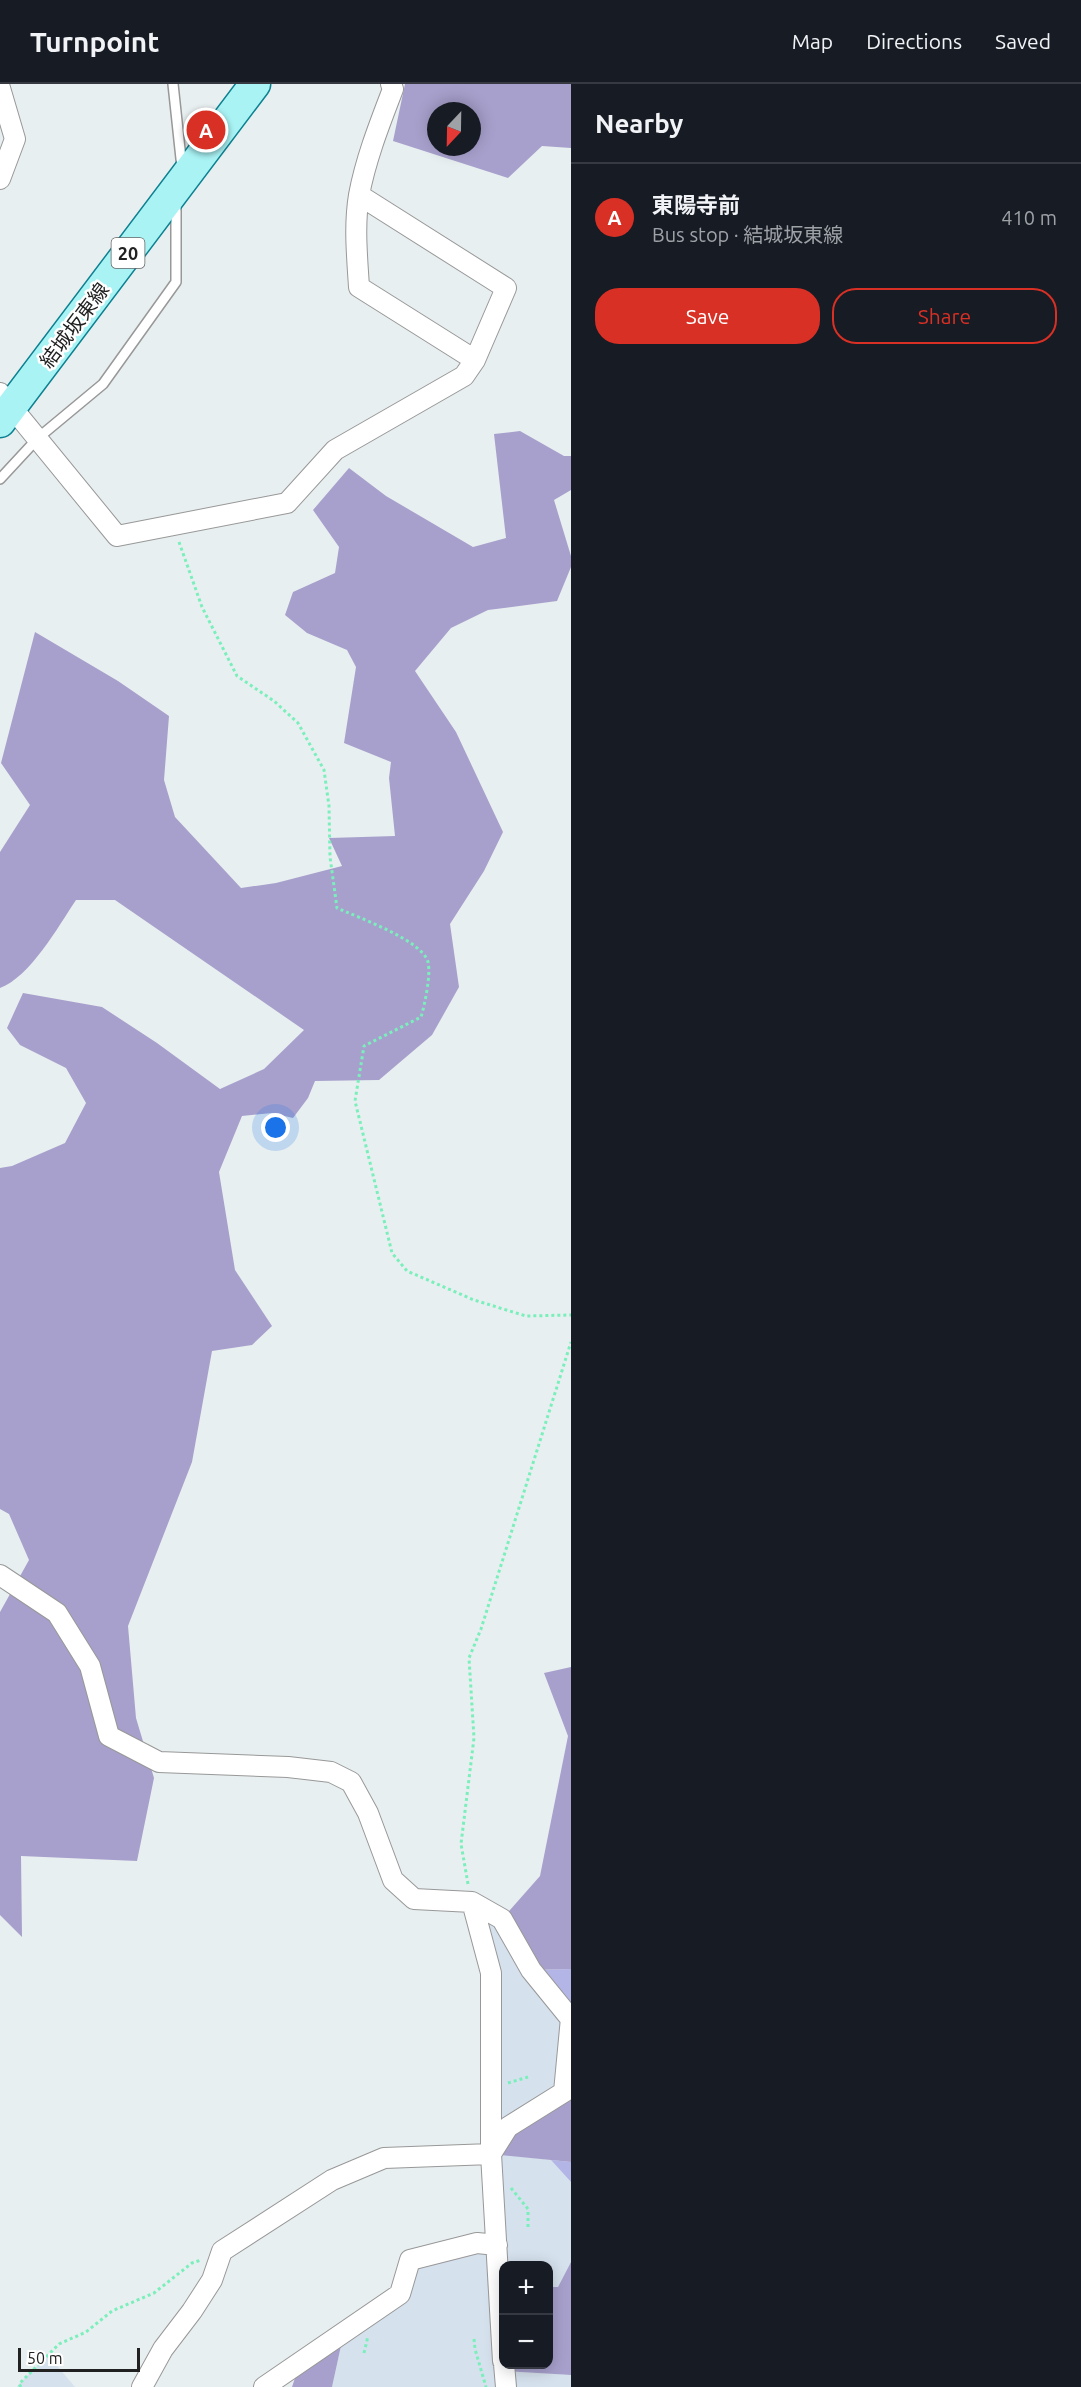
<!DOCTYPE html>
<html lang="en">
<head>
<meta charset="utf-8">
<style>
  :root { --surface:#171b24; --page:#20242c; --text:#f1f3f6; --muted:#9ea1a6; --line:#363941; --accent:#d93025 }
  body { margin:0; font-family:Ubuntu,"Noto Sans JP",sans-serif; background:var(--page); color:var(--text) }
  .controls { position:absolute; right:18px; bottom:18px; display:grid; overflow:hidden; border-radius:12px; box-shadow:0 3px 15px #0003 }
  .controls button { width:54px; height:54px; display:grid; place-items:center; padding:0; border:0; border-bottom:2px solid var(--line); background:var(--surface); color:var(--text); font:30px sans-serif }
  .compass { position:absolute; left:427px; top:18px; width:54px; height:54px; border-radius:50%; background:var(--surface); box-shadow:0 3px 15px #0003; rotate:202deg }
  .scale { position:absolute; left:18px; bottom:15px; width:122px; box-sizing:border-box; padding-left:6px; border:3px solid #212121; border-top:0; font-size:16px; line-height:21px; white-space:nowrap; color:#212121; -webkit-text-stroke:4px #fff; paint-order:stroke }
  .you { position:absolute; left:276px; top:1044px; width:21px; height:21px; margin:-15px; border:4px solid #fff; border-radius:50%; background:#1a73e8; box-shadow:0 0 0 9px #1a73e833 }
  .badge { display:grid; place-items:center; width:39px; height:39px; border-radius:50%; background:var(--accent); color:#fff; font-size:20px; font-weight:700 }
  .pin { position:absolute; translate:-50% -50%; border:3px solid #fff; box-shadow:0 2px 6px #0006 }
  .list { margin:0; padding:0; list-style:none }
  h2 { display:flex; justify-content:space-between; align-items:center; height:78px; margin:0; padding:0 24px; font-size:26px }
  h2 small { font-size:20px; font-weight:400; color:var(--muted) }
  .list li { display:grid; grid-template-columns:39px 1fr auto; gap:18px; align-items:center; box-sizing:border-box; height:108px; padding:0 24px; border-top:2px solid var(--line) }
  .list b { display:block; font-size:22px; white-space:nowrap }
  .list p { margin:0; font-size:20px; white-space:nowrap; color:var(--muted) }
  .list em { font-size:20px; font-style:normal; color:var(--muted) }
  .actions { display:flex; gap:12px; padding:18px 24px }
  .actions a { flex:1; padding:14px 0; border:2px solid var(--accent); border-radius:24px; text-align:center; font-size:21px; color:var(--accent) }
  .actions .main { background:var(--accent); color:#fff }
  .map { position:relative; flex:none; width:571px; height:2303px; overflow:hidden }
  header { display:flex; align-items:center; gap:36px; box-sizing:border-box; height:84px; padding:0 30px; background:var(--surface); border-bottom:2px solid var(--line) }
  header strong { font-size:28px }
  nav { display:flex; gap:33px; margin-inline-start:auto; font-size:21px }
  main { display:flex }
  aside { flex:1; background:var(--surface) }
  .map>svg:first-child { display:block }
</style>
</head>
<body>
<header>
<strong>Turnpoint</strong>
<nav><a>Map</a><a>Directions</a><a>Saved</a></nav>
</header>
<main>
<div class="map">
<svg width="571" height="2303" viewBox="0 0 571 2303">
  <rect width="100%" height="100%" fill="#e8eff0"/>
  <path fill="#d5e1ed" d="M472 1818 502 1835 531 1886 570 1934 567 1990 564 2008 508 2043 491 2069 551 2076 571 2098V2178L558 2203H549L548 2182H503V2280L508 2281 505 2287 571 2291V2303H332L344 2248 400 2210 410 2176 477 2159 497 2160 491 2070V1889Z
    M48 2271 75 2303H17L19 2300Z"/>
  <path fill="#b3b5e6" d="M571 1885V2009L570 1934 531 1886Z
    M551 2076 571 2078V2098Z"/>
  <path fill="#a7a0cc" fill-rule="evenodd" d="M405 0H571V64L542 62 508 94 393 57ZM436 27H472V63H436Z
    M520 347 564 372H571V406L554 416 571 472V483L557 517 488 526 451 544 415 587 456 648 503 748 484 787 450 840 459 903 432 951 379 996 315 997 308 1014 293 1034 272 1029 242 1032 219 1088 235 1186 272 1242 252 1261 212 1267 192 1378 128 1542 136 1634 154 1694 137 1777 21 1772 22 1853 0 1831V1528L29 1476 9 1430 0 1425V1084L12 1082 65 1059 86 1019 66 984 20 961 7 944 23 909 102 923 157 959 220 1005 264 985 304 946 115 816H76C58 843 30 893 0 904V768L30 721 1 679 35 548 118 597 169 632 164 696 175 733 241 804 276 799 342 782 329 754 395 752 389 694 391 678 344 659 356 583 347 566 307 549 285 531 293 508 335 489 339 463 313 426 349 384 386 412 473 463 506 454 494 350Z
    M571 1583V1885L531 1886 502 1835 540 1792 568 1652 544 1589Z
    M571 2009V2078L491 2070 508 2043Z
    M571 2178V2291L504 2287 508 2281 548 2280 549 2203H558Z
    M344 2248 332 2303H292L301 2276Z"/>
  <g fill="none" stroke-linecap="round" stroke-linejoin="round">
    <defs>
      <path id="lane" d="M173 0 182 84
        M0 395 38 354 103 300 176 198V118"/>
      <path id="street" d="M391 0 393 5C380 39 366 74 359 111 354 141 357 172 359 203L475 276
        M0 4 15 55 0 95
        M0 309 117 452 287 419 335 366 464 292 475 276 506 204 359 111
        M0 1491 57 1529 90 1582 109 1652 159 1678 288 1683 331 1688 351 1698 368 1729 393 1796 414 1815 472 1818 502 1835 531 1886 570 1934
        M472 1818 491 1889V2070L503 2277
        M491 2070 508 2043 564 2008 571 1934
        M504 2280 506 2303
        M142 2303 163 2265 192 2227 212 2196 222 2167 332 2096 384 2074 491 2070
        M264 2303 400 2210 410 2176 477 2159 497 2161"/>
      <path id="primary" d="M0 338 255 0"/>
    </defs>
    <use href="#lane" stroke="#989898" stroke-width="12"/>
    <use href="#street" stroke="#989898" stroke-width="22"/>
    <use href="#primary" stroke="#0c8191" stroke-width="33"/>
    <path stroke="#7aefbb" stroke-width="3" stroke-dasharray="3 3" stroke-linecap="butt" d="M179 458 202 523 237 592 274 617 298 639 324 686 329 722 330 773 337 824C357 833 422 856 428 878 431 890 425 920 421 933L364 962 355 1017 392 1169 407 1187 474 1216 526 1232 571 1231
      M468 1800 461 1760 474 1654 469 1574 481 1545 571 1258
      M508 1999 528 1993
      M511 2104 528 2125V2144
      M474 2255 475 2265 486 2303
      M364 2269 368 2252
      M21 2303 19 2300 59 2260 86 2248 112 2227 154 2209 192 2179 201 2176"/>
    <use href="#lane" stroke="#fff" stroke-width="9"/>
    <use href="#street" stroke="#fff" stroke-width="20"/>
    <use href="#primary" stroke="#a9f3f5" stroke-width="30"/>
  </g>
  <g text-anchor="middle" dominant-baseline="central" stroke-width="5" stroke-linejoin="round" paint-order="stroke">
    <rect fill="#fff" stroke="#646464" stroke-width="1.5" x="111.5" y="154" width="33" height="30" rx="4.5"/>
    <g font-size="18" font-weight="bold" fill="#212121">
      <text x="128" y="169">20</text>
    </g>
    <g font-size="20" fill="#212121" stroke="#fff">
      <text transform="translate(74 241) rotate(-53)">結城坂東線</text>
    </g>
  </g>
</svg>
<div class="controls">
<button>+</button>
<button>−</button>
</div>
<svg class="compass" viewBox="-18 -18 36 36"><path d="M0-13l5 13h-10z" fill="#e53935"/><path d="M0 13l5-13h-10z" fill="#9ea1a6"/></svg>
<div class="scale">50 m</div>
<div class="you"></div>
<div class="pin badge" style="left:206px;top:46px">A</div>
</div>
<aside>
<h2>Nearby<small></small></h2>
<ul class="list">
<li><span class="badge">A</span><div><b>東陽寺前</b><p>Bus stop · 結城坂東線</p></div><em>410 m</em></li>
</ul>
<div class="actions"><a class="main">Save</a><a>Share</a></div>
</aside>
</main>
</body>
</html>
